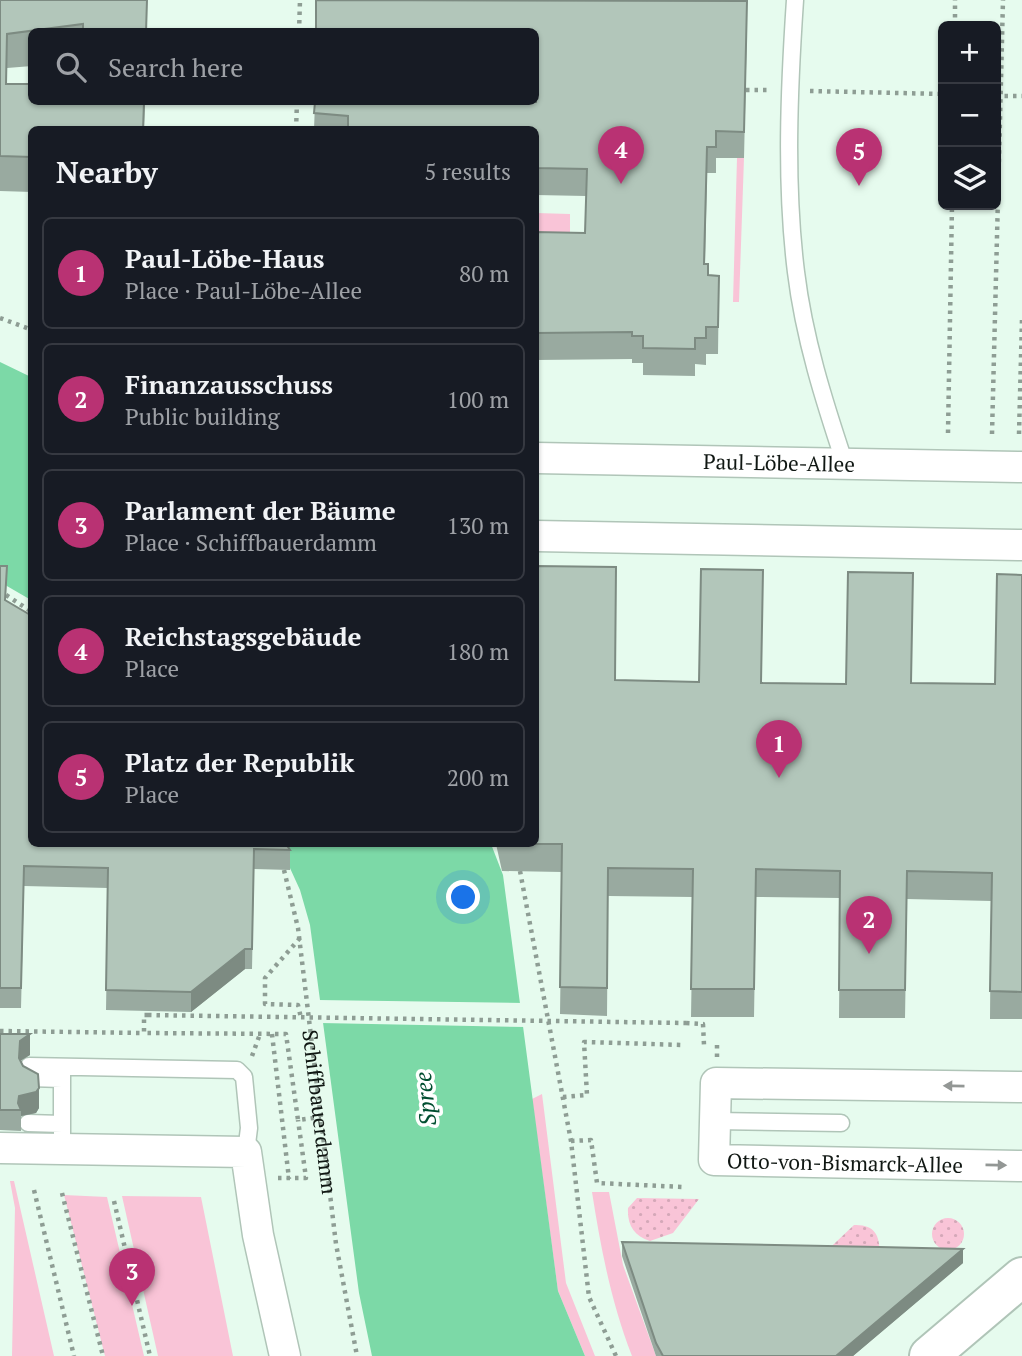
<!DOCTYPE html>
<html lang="en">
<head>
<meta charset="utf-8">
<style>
  :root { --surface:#171b24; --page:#242831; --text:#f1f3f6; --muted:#9ea1a6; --line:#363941; --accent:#b93273 }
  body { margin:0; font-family:"PT Serif",serif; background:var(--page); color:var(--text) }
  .controls { position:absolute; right:21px; top:21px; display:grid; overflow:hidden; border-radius:10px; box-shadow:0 2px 5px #0004 }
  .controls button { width:63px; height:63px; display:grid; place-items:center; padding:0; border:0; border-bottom:2px solid var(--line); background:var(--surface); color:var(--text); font:35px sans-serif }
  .you { position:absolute; left:464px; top:898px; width:24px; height:24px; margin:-18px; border:5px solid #fff; border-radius:50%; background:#1a73e8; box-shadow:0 0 0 10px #1a73e833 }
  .badge { display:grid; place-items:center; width:46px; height:46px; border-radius:50%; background:var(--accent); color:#fff; font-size:23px; font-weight:700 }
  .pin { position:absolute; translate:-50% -58px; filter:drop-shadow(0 2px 4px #0008) }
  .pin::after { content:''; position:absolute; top:37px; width:24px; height:21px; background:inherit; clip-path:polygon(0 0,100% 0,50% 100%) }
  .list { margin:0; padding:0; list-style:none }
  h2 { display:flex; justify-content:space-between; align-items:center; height:91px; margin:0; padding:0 28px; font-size:30px }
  h2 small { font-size:23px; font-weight:400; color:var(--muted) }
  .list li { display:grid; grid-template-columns:46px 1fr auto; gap:21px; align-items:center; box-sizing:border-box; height:112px; margin:0 14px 14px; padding:0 14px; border:2px solid var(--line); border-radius:10px }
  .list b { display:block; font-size:26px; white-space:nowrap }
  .list p { margin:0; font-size:23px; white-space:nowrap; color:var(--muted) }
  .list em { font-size:23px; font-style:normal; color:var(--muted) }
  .icon { flex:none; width:38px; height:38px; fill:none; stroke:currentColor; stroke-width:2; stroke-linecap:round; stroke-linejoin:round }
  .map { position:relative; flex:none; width:1022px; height:1356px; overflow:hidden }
  .search { position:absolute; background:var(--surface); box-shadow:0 2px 5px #0004; left:28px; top:28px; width:511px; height:77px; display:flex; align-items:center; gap:18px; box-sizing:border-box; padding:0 24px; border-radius:10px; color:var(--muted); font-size:26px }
  .panel { position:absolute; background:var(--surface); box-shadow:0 2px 5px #0004; left:28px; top:126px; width:511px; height:721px; border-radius:10px }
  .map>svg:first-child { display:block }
</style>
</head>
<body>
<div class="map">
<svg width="1022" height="1356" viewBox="0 0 1022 1356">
  <defs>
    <pattern id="park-dots" width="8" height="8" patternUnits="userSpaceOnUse" patternTransform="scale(1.75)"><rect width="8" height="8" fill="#f9c4d7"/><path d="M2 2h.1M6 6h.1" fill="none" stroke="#d4a8b8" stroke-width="1.8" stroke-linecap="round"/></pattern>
  </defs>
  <rect width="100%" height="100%" fill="#e6fbee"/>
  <path fill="#f9c4d7" d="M737 158H744L739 302H733Z
    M536 213 570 214V243L536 242Z
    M542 1094 566 1283 595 1356H585L558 1291 532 1099Z
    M10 1181H14L54 1356H12L15 1208Z
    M592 1192H609L623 1265 656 1356H632C611 1302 601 1249 592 1192Z
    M64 1195 107 1197 144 1356H105Z
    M122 1196 201 1197 233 1356H158Z"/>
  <path fill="url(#park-dots)" d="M637 1198 699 1199 673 1233 650 1241C634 1236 627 1225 628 1208Z
    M932 1234a16 16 0 1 1 32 0a16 16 0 1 1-32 0Z
    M854 1225C879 1224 881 1241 879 1262L817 1260Z"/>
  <path fill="#7cd9a7" d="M0 362 31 377V600L0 582Z
    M279 844H491L503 875 558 1291 585 1356H372L359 1293 310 925 300 890Z"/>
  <path fill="#e6fbee" d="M318 1000 523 1003 527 1027 321 1023Z"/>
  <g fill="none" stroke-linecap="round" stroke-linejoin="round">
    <defs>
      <path id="service" d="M795 0C789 89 785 184 796 272 804 338 824 401 845 464
        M29 1066 237 1070 244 1077 249 1128 246 1152
        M29 1078 62 1079
        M715 1121 841 1123
        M28 1123 62 1124
        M62 1149V1067"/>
      <g id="minor">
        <path id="s2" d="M536 458 1022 467"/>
        <path d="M536 536 1022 545"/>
        <path id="s3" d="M1022 1087 716 1083 714 1160 1022 1166"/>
        <path d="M0 1148 246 1152 258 1235 285 1356"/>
      </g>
      <path id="tertiary" d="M929 1356 1022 1277"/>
    </defs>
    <use href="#service" stroke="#b0c5b8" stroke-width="19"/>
    <use href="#minor" stroke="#b0c5b8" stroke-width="33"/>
    <use href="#tertiary" stroke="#b0c5b8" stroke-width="42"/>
    <g stroke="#8e9d94" stroke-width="4.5" stroke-dasharray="3.5 5" stroke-linecap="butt">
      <path d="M955 26V0"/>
      <path d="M299 32 300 0"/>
      <path d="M746 90H769"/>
      <path d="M810 91 943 94"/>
      <path d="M996 96H1022"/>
      <path d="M296 130 297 102"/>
      <path d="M0 318 32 330"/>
      <path d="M948 433 952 205"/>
      <path d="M992 434 1003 0"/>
      <path d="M1019 434 1022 319"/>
      <path d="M6 595 32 612"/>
      <path id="s1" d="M284 870 298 928 336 1244 357 1356"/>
      <path d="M520 871 571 1141 589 1297 616 1356"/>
      <path d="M300 938 265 978V1004L298 1005 301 1018"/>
      <path d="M148 1015H144V1033L286 1034 298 1120 321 1117"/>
      <path d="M686 1023 703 1024 704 1045"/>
      <path d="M0 1031 144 1033"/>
      <path d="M272 1034 289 1179"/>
      <path d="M252 1056 260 1034"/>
      <path d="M717 1057V1045"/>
      <path d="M563 1097 587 1095 584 1042 684 1045"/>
      <path d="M571 1141 591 1140 597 1183 683 1187"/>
      <path d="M278 1178H306L298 1120"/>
      <path d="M34 1190 74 1356"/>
      <path d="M62 1193 103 1356"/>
      <path d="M114 1201 150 1356"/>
    </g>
    <use href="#service" stroke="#fff" stroke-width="16"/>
    <use href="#minor" stroke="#fff" stroke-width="30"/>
    <use href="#tertiary" stroke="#fff" stroke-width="38"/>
    <path stroke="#8e9d94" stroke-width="4.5" stroke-dasharray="3.5 5" stroke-linecap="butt" d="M148 1015 686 1023"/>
  </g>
  <path fill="#99aaa0" d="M0 0H147V32H32V66L7 68V84L32 102H145L144 130H32V192L0 191Z
    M747 27 744 158H716V173H707L705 264 708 275 719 276 718 354H706V365L695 364V376L643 375V363H632V359L536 360V232L585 233 586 196 536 195V130H314L315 102Z
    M0 566 6 600 290 850V870L254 869 252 969H245L191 1012 106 1010 108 888 24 886 21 1008H0Z
    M1022 575V1019H990L991 901 907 899 905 1018H839L840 898 756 897 754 1017H691L693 897 608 896 607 1016 560 1014 562 872 502 871 496 844H536L615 680 846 684 911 683 995 684Z
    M0 1034 30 1055 20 1061 39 1108 36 1113 21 1116V1131L0 1130Z
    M622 1242 963 1263 853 1356H656L622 1256Z"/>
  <path fill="#7d8b82" d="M245 949V969L191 1012V992Z
    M30 1034V1055L20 1061 19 1058 20 1041Z
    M39 1088V1108L36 1113 21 1116V1110L18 1103 19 1096Z
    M963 1249V1263L853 1356H836Z"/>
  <path fill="#b2c6ba" stroke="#7d8b82" stroke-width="2" d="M0 0H147L146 32H83V24L7 34 6 84H32V102H144L143 130H32V157L0 156Z
    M316 0 747 1 744 132 716 131V147H707L704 264H708V275L719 276 718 327H706V338H695V349L643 348V336H632V332L536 333V232L585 233 587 169 536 168V130H348V116L314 113 315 102H536V32H316Z
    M0 566H7L5 600 32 616V844H286L290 850 254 849 252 949H245L191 992 106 990 108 868 24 866 21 988H0Z
    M536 566 616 567 615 680 699 682 701 569 763 570 761 683 846 684 848 572 913 573 911 683 995 684 997 574 1022 575V992L990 991 992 873 907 871 905 990H839L840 871 756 869 754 989H691L693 869 608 868 607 988 560 987 562 844H528H536Z
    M0 1034H30L20 1041 19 1058 23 1066 38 1074 39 1088 36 1092 19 1096 18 1103 21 1110H0Z
    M622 1242 879 1247 963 1249 836 1356H663L656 1343Z"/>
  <defs><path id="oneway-solid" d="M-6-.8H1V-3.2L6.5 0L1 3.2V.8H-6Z" transform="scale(1.75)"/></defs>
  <g fill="#939795">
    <use href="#oneway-solid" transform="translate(954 1086) rotate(-179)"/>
    <use href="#oneway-solid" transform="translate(996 1165) rotate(1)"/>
  </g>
  <g text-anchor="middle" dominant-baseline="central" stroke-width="7" stroke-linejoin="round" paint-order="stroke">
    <g font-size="21" fill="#101713" stroke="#fff">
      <text stroke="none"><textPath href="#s2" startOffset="243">Paul-Löbe-Allee</textPath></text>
      <text stroke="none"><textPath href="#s1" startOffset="245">Schiffbauerdamm</textPath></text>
      <text stroke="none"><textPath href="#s3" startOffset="514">Otto-von-Bismarck-Allee</textPath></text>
    </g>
    <g font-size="23" font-style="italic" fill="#004e30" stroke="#fff">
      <text transform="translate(425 1099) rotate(-96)">Spree</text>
    </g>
  </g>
</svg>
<div class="controls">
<button>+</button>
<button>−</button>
<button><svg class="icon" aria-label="layers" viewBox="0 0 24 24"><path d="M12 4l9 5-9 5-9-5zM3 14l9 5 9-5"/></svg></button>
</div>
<div class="you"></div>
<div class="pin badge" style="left:779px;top:778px">1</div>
<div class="pin badge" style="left:869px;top:954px">2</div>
<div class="pin badge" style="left:132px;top:1306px">3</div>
<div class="pin badge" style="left:621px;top:184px">4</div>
<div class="pin badge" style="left:859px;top:186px">5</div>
<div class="search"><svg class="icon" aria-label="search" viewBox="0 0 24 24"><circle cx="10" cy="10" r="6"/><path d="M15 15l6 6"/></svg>Search here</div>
<section class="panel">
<h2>Nearby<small>5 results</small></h2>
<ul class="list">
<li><span class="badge">1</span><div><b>Paul-Löbe-Haus</b><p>Place · Paul-Löbe-Allee</p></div><em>80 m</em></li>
<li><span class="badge">2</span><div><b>Finanzausschuss</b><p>Public building</p></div><em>100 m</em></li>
<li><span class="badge">3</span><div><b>Parlament der Bäume</b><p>Place · Schiffbauerdamm</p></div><em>130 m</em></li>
<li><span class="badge">4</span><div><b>Reichstagsgebäude</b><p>Place</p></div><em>180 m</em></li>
<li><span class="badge">5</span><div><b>Platz der Republik</b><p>Place</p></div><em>200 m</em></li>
</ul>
</section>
</div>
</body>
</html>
